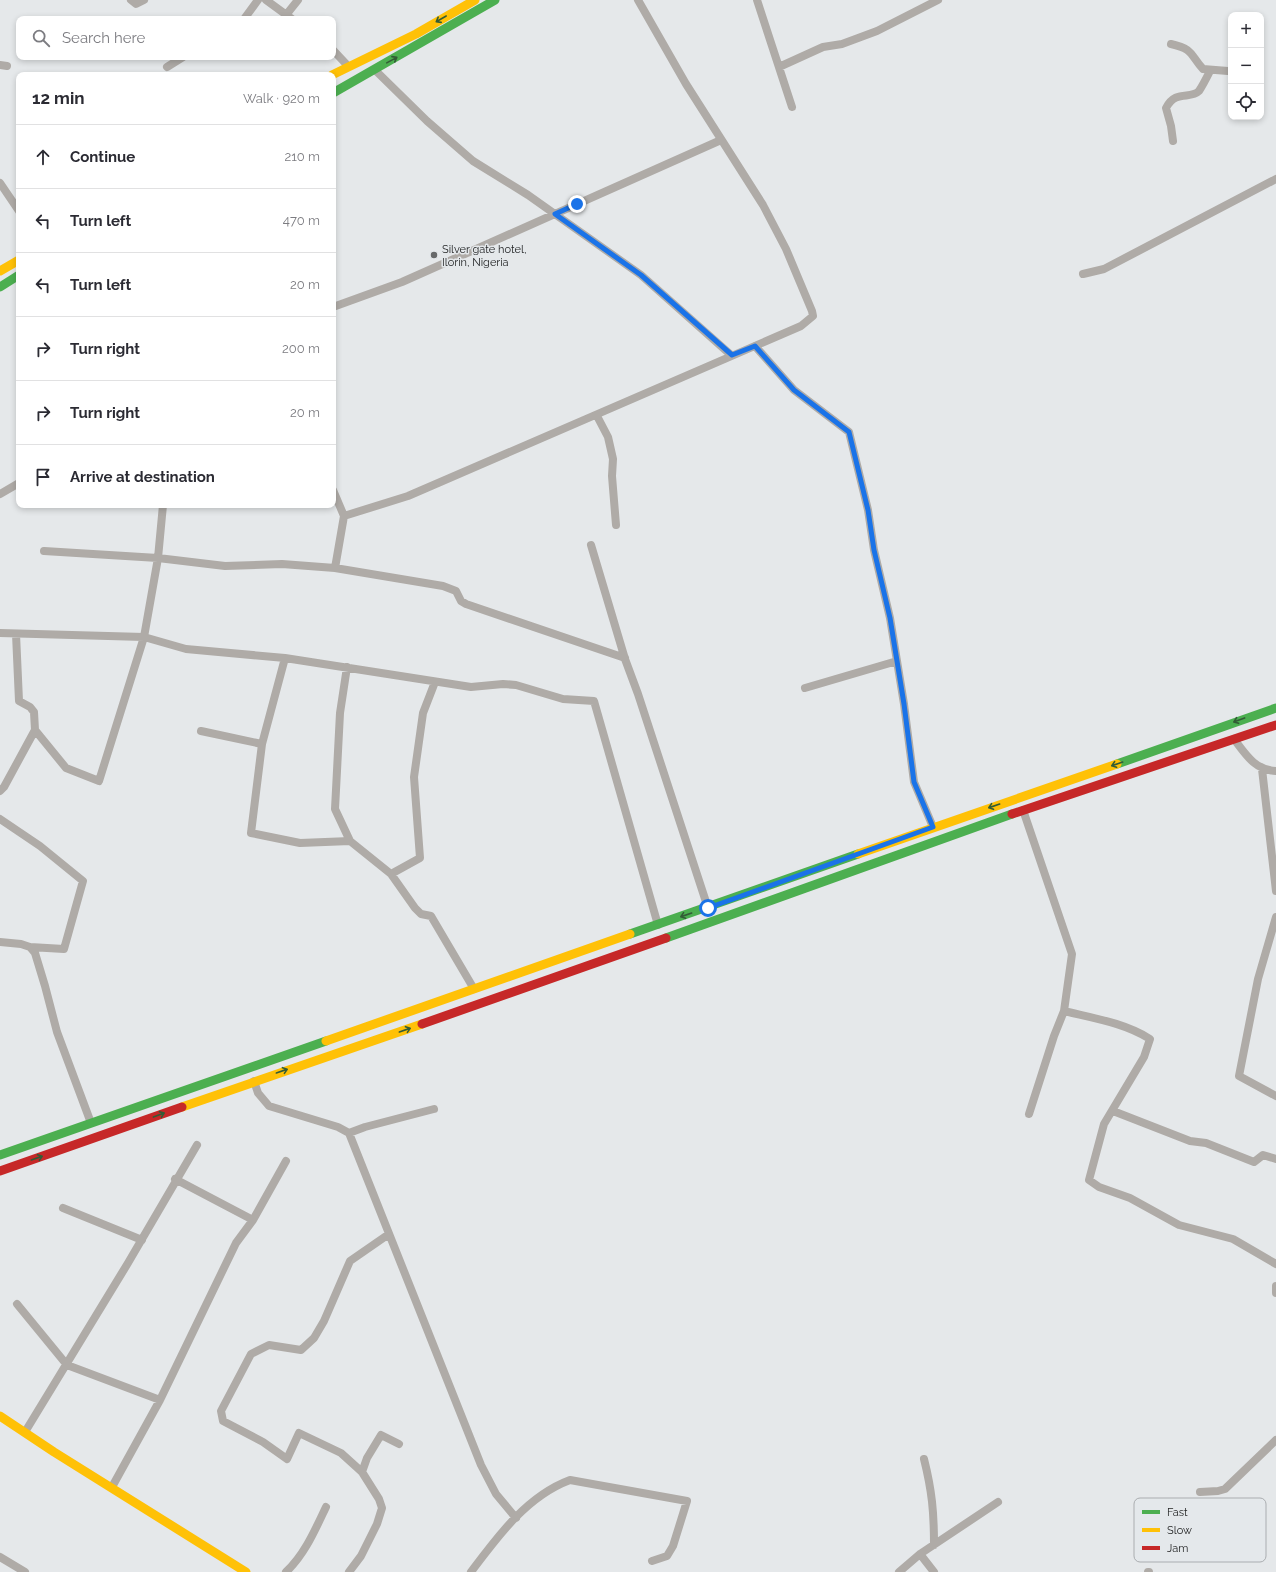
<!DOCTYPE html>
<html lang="en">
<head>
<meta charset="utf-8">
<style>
  :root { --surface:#fff; --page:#f2f2f3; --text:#2b2b33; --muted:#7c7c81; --line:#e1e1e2 }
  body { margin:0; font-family:Raleway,sans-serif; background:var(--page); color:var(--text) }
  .controls { position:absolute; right:12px; top:12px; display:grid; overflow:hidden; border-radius:8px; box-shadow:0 2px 6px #0003 }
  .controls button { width:36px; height:36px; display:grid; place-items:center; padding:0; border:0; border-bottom:1px solid var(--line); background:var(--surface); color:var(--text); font:20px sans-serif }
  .stop { position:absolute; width:12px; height:12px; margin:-9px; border:3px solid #1a73e8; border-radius:50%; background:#fff }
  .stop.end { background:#1a73e8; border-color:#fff; box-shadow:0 1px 4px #0008 }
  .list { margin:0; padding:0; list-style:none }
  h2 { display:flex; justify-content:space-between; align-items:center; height:52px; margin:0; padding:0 16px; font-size:17px }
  h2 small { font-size:13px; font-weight:400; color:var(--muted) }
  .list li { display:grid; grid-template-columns:26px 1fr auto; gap:12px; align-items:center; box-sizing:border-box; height:64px; padding:0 16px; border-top:1px solid var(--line) }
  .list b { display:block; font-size:15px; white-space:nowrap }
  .list em { font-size:13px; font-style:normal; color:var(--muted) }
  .icon { flex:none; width:22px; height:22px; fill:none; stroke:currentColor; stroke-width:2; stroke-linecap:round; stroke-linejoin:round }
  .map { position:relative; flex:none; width:1276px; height:1572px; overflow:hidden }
  .search { position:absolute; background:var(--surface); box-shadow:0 2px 6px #0003; left:16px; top:16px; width:320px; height:44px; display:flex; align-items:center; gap:10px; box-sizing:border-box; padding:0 14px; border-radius:8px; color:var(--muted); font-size:15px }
  .panel { position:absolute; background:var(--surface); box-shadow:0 2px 6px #0003; left:16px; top:72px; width:320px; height:436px; border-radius:8px }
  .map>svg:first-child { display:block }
</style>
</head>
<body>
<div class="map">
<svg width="1276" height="1572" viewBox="0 0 1276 1572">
  <rect width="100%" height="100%" fill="#e5e8ea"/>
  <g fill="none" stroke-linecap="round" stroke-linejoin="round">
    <path stroke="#afaba7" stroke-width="8" d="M131 0 136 4 144 0
      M266 0 292 19
      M757 0 792 107
      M286 15 298 0
      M244 19 258 0
      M1171 44C1194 49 1190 55 1203 69L1228 71
      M333 50 348 66
      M0 65 7 66
      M167 67 183 57
      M779 67 823 47 842 44 877 31 938 0
      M375 70 427 121 473 161 528 195 641 275 731 355
      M1173 141 1171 126 1166 108C1176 89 1190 100 1199 91 1203 85 1207 77 1210 71
      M0 183 19 211
      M1083 274 1104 269 1276 179
      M333 307 402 282 721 140
      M755 346 794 390 849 432 868 510 874 550 890 618 904 704 914 782 933 827
      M597 416 608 437 613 459 612 476 616 525
      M333 490 344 516 335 568
      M0 494 19 483
      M344 516 408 496 801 326 813 316 812 311 786 249 763 205 686 84 638 0
      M591 545 625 659 638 694 708 908
      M44 551 158 558 225 566 282 564 335 568 443 586 456 591 461 601 466 604 625 658
      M0 633 144 637 186 649 285 658 471 687 503 684 516 685 563 699 594 701 658 925
      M285 658 262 744 251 833 300 843 350 841 335 809 340 713 347 667
      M805 688 897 661
      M35 730 66 768 99 781 144 637 158 558 163 505
      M201 731 262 744
      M1234 739C1246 755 1255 770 1276 771
      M1262 769 1276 891
      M0 791 4 787 35 730 34 712 30 707 19 701 16 634
      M1023 810 1072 954 1064 1011C1093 1018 1125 1023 1150 1039L1144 1057 1104 1124 1089 1180 1099 1187 1130 1198 1179 1225 1233 1239 1276 1264
      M0 819 40 846 83 881 64 949 30 947
      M350 841 391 874 420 858 414 777 423 713 435 682
      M391 874 415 908 421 914 431 916 474 989
      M1276 917 1258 979 1239 1076 1276 1096
      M0 942 21 944 30 947 35 953 45 986 57 1032 91 1123
      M254 1081 258 1093 269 1106 338 1127 349 1133 365 1127 434 1109
      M1113 1111 1190 1141 1206 1143 1254 1162 1263 1155 1276 1159
      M1029 1114 1054 1036 1064 1011
      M349 1133 481 1465 496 1494 516 1518
      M175 1179 253 1220
      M63 1208 142 1240
      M1276 1286V1293
      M17 1304 67 1365 160 1400
      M25 1432 128 1263 197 1145
      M924 1459C932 1491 934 1512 934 1545
      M362 1472 367 1458 381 1435 399 1444
      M112 1487 160 1400 236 1243 253 1220 286 1161
      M1200 1492 1218 1491 1225 1489 1276 1440
      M920 1554 934 1572
      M0 1557 25 1572
      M286 1572C305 1554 315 1530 326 1507
      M349 1572 361 1556 377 1524 382 1508 379 1499 362 1472 341 1453 299 1433 287 1459 263 1442 223 1421 221 1411 251 1354 269 1345 301 1350 314 1338 324 1321 350 1261 389 1234
      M471 1572C498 1536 527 1496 570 1480L687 1501 673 1546 667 1556 652 1561
      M899 1572 920 1554 998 1502
      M1148 1572H1149"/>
    <path stroke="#4caf50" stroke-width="9" d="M333 93 495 0
      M0 287 19 275
      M1117 764 1276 708
      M630 934 858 854
      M666 938 1012 814
      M0 1155 326 1041"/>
    <path stroke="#ffc107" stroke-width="9" d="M332 75 416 34 475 0
      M0 271 19 260
      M858 854 1117 764
      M326 1041 630 934
      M182 1107 422 1024
      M0 1416 54 1452 246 1572"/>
    <path stroke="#c62828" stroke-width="9" d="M1012 814 1276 725
      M422 1024 666 938
      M0 1171 182 1107"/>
  </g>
  <defs><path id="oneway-shaft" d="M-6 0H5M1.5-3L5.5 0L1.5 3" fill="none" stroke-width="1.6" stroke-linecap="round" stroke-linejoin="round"/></defs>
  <g stroke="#335c36">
    <use href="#oneway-shaft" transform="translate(441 19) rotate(150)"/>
    <use href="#oneway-shaft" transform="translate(392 60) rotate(-29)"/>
    <use href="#oneway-shaft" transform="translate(1239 720) rotate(160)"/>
    <use href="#oneway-shaft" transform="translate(1117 764) rotate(161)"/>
    <use href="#oneway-shaft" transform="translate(994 806) rotate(161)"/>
    <use href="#oneway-shaft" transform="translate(686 915) rotate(161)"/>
    <use href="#oneway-shaft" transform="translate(405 1030) rotate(-19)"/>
    <use href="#oneway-shaft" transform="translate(282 1071) rotate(-19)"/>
    <use href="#oneway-shaft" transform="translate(159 1115) rotate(-20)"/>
    <use href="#oneway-shaft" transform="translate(37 1158) rotate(-19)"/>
  </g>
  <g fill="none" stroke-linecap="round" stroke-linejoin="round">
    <path stroke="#1a73e8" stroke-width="5" d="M577 204 555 214 641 275 732 355 755 346 794 390 849 432 868 510 874 550 890 618 904 704 914 782 933 827 708 908"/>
  </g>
  <circle fill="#67696a" stroke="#e4e8eb" stroke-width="1.5" cx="434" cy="255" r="4"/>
  <g text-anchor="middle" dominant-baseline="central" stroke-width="3" stroke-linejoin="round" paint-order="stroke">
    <g font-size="11" fill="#232425" stroke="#e4e8eb" text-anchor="start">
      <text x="442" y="249">Silver gate hotel,<tspan x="442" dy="13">Ilorin, Nigeria</tspan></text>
    </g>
  </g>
  <rect x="1134" y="1498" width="132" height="64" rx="6" fill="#e4e8eb" stroke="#aaadb0" stroke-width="1"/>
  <rect x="1142" y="1510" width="18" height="4" fill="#4caf50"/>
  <rect x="1142" y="1528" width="18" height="4" fill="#ffc107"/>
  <rect x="1142" y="1546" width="18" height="4" fill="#c62828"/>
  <g font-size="11" fill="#232425">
    <text x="1167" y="1516">Fast</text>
    <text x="1167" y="1534">Slow</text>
    <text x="1167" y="1552">Jam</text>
  </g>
</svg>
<div class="controls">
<button>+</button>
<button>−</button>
<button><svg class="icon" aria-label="locate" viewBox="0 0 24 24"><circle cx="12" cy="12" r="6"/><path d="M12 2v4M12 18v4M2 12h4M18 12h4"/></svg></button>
</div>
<div class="stop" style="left:708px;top:908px"></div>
<div class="stop end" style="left:577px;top:204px"></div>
<div class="search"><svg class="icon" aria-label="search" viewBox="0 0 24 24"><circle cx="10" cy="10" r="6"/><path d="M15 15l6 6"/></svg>Search here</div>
<section class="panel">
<h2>12 min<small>Walk · 920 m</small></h2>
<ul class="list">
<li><svg class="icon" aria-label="ahead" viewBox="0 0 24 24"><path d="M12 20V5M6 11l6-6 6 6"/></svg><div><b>Continue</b></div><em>210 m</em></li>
<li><svg class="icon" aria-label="left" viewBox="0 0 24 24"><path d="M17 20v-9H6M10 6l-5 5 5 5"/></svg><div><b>Turn left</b></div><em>470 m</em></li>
<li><svg class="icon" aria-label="left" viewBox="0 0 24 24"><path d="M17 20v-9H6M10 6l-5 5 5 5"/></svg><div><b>Turn left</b></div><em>20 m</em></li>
<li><svg class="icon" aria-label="right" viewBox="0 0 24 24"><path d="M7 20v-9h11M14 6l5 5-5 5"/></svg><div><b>Turn right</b></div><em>200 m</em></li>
<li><svg class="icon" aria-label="right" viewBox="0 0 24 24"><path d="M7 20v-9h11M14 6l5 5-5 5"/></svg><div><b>Turn right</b></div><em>20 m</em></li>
<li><svg class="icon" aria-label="arrive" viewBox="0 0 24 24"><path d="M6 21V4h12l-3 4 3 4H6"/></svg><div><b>Arrive at destination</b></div></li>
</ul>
</section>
</div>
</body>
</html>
